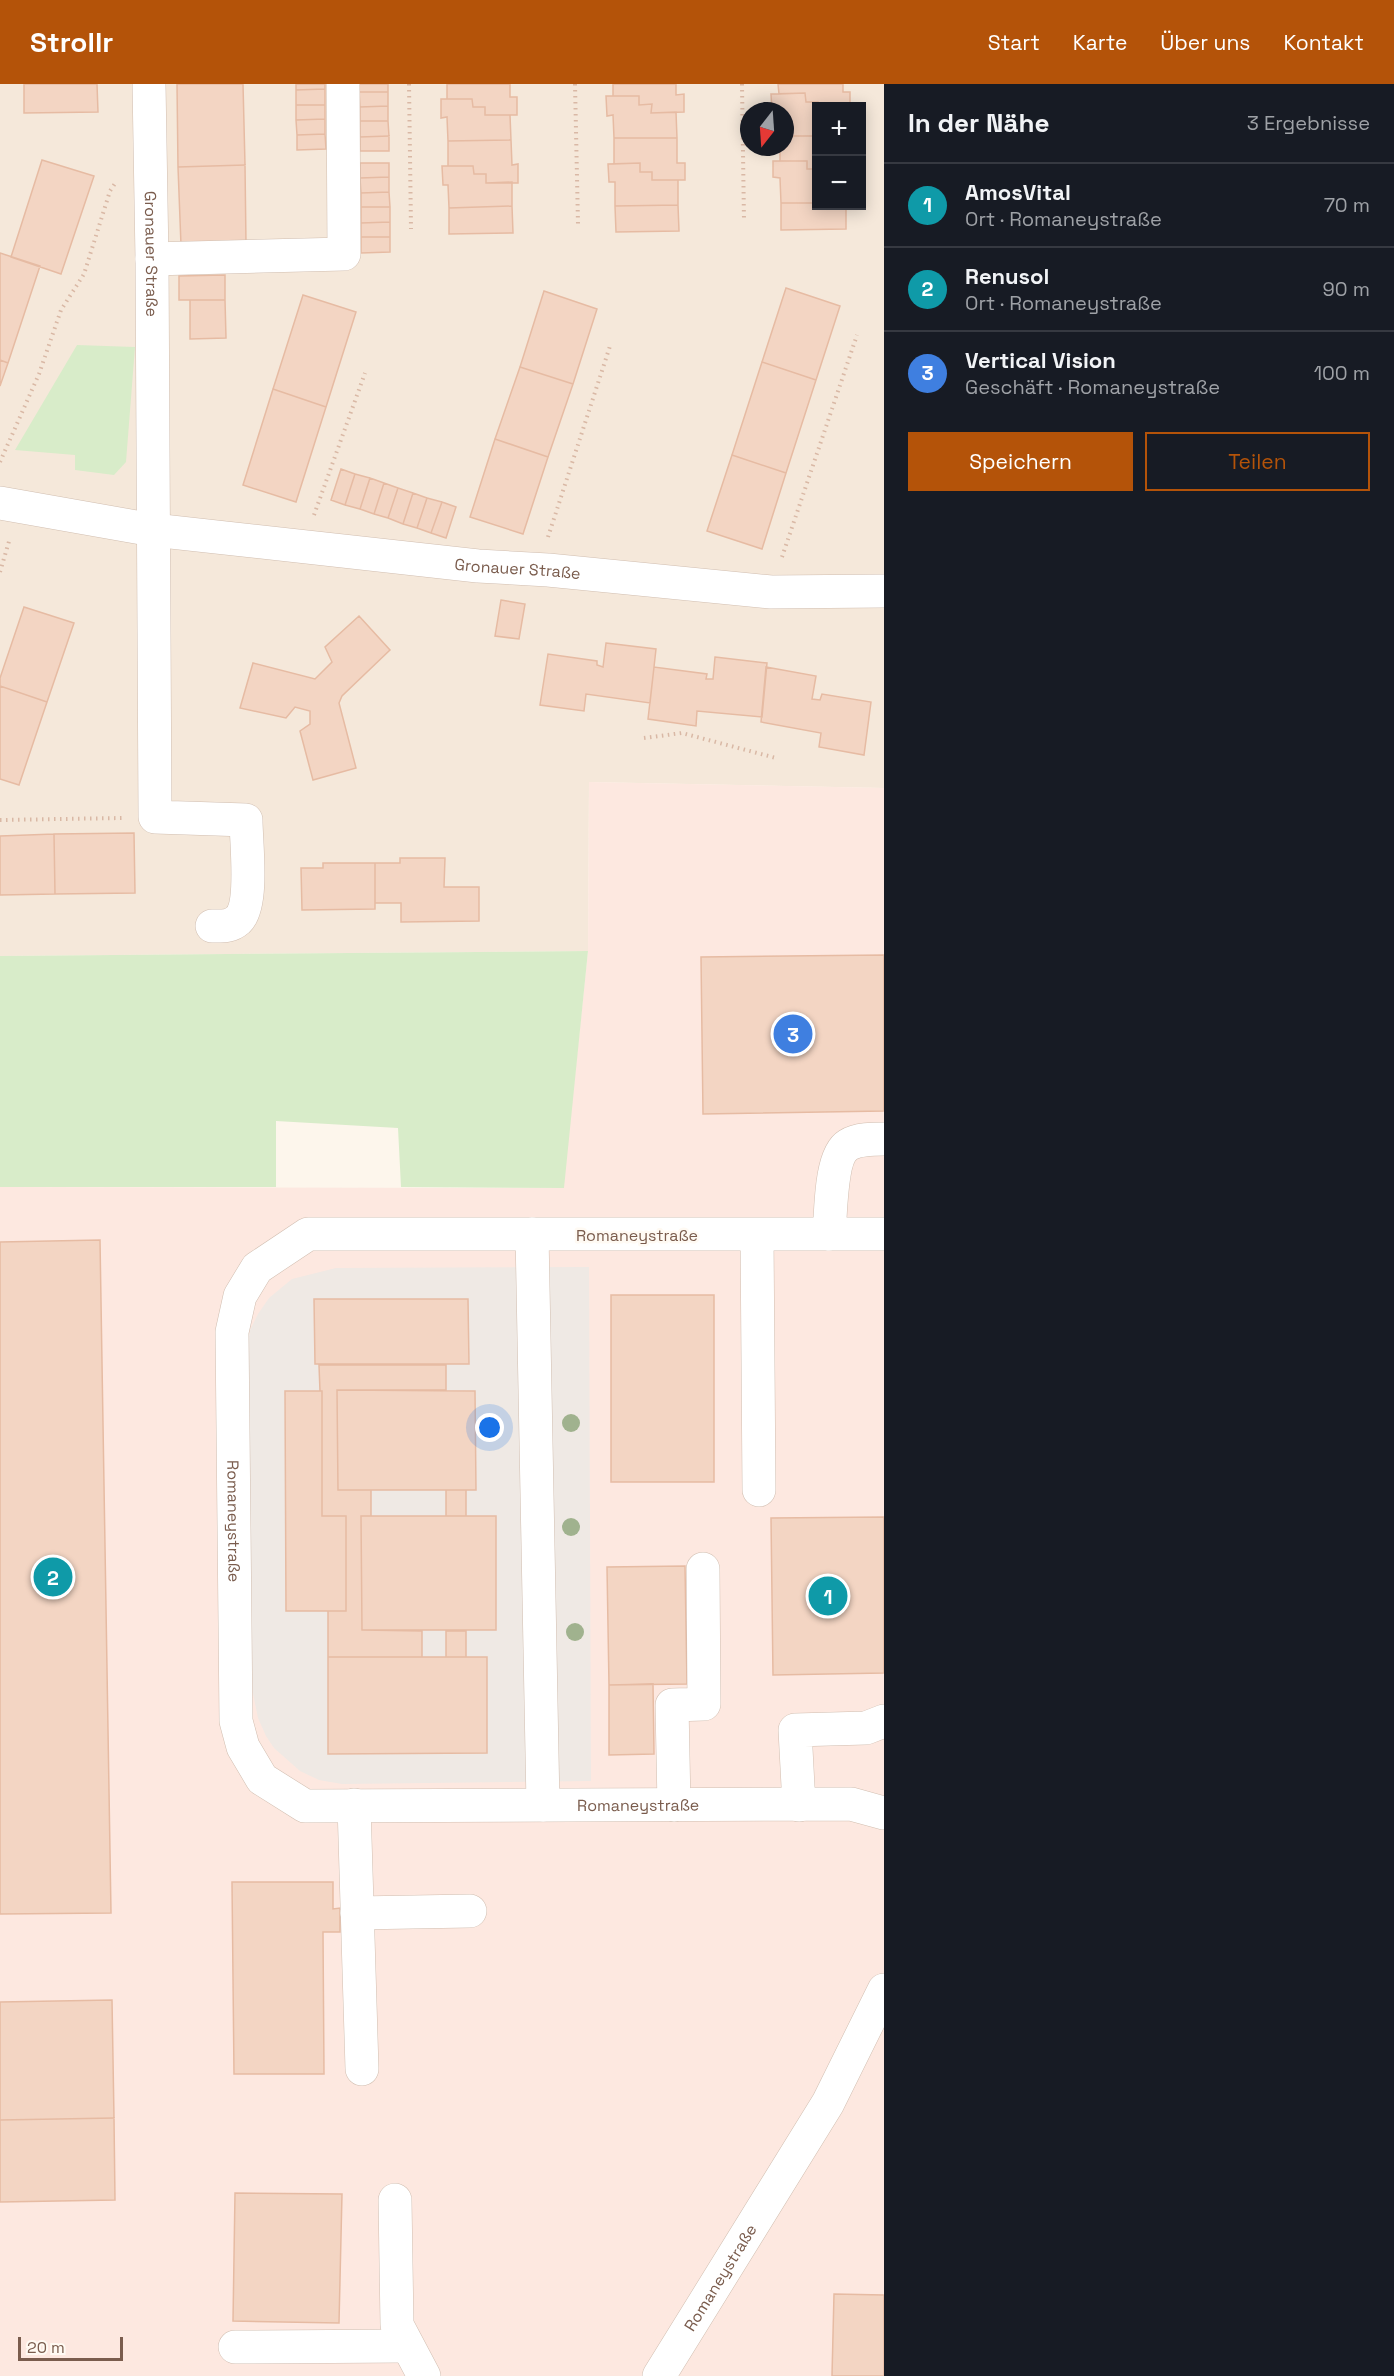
<!DOCTYPE html>
<html lang="de">
<head>
<meta charset="utf-8">
<style>
  :root { --surface:#171b24; --page:#242831; --text:#f1f3f6; --muted:#9ea1a6; --line:#363941; --accent:#b45309 }
  body { margin:0; font-family:"Space Grotesk",sans-serif; background:var(--page); color:var(--text) }
  .controls { position:absolute; right:18px; top:18px; display:grid; overflow:hidden; border-radius:0px; box-shadow:0 3px 15px #0003 }
  .controls button { width:54px; height:54px; display:grid; place-items:center; padding:0; border:0; border-bottom:2px solid var(--line); background:var(--surface); color:var(--text); font:30px sans-serif }
  .compass { position:absolute; left:740px; top:18px; width:54px; height:54px; border-radius:50%; background:var(--surface); box-shadow:0 3px 15px #0003; rotate:197deg }
  .scale { position:absolute; left:18px; bottom:15px; width:105px; box-sizing:border-box; padding-left:6px; border:3px solid #7a5c4d; border-top:0; font-size:16px; line-height:21px; white-space:nowrap; color:#7a5c4d; -webkit-text-stroke:4px #fffaf3; paint-order:stroke }
  .you { position:absolute; left:490px; top:1344px; width:21px; height:21px; margin:-15px; border:4px solid #fff; border-radius:50%; background:#1a73e8; box-shadow:0 0 0 9px #1a73e833 }
  .badge { display:grid; place-items:center; width:39px; height:39px; border-radius:50%; background:var(--accent); color:#fff; font-size:20px; font-weight:700 }
  .pin { position:absolute; translate:-50% -50%; border:3px solid #fff; box-shadow:0 2px 6px #0006 }
  .list { margin:0; padding:0; list-style:none }
  h2 { display:flex; justify-content:space-between; align-items:center; height:78px; margin:0; padding:0 24px; font-size:26px }
  h2 small { font-size:20px; font-weight:400; color:var(--muted) }
  .list li { display:grid; grid-template-columns:39px 1fr auto; gap:18px; align-items:center; box-sizing:border-box; height:84px; padding:0 24px; border-top:2px solid var(--line) }
  .list b { display:block; font-size:22px; white-space:nowrap }
  .list p { margin:0; font-size:20px; white-space:nowrap; color:var(--muted) }
  .list em { font-size:20px; font-style:normal; color:var(--muted) }
  .actions { display:flex; gap:12px; padding:18px 24px }
  .actions a { flex:1; padding:14px 0; border:2px solid var(--accent); border-radius:0px; text-align:center; font-size:21px; color:var(--accent) }
  .actions .main { background:var(--accent); color:#fff }
  .map { position:relative; flex:none; width:884px; height:2292px; overflow:hidden }
  header { display:flex; align-items:center; gap:36px; box-sizing:border-box; height:84px; padding:0 30px; background:var(--accent); color:#fff }
  header strong { font-size:28px }
  nav { display:flex; gap:33px; margin-inline-start:auto; font-size:21px }
  main { display:flex }
  aside { flex:1; background:var(--surface) }
  .map>svg:first-child { display:block }
</style>
</head>
<body>
<header>
<strong>Strollr</strong>
<nav><a>Start</a><a>Karte</a><a>Über uns</a><a>Kontakt</a></nav>
</header>
<main>
<div class="map">
<svg width="884" height="2292" viewBox="0 0 884 2292">
  <rect width="100%" height="100%" fill="#fdf6ec"/>
  <path fill="#f5e8da" fill-rule="evenodd" d="M0 0H884V704L589 698 588 867 0 872ZM816 22H862V122H816ZM749 27H785V63H749Z"/>
  <path fill="#fde8e0" d="M589 698 884 704V2292H0V1103L563 1104 588 867Z"/>
  <path fill="#efe9e4" d="M589 1183 591 1697 342 1700 319 1696 300 1687 274 1664 266 1652 258 1634 251 1600 247 1264 250 1246 258 1230 269 1214 292 1195 336 1184Z"/>
  <path fill="#d8ecc9" d="M77 261 135 263 126 378 114 391 75 386V371L15 366Z
    M588 867 564 1104 401 1103 398 1044 276 1037V1103H0V872Z"/>
  <path fill="#f3d5c3" stroke="#e6bba3" stroke-width="1.5" d="M24 0H97L98 28 24 29Z
    M177 0H243L245 81 178 83Z
    M296 0H325V5L296 6Z
    M359 0H388V8H359Z
    M447 0H510V13H517V31H485V23H473L472 15H447Z
    M613 0H676V11L684 10V28L651 29 652 20 639 21V12H613Z
    M778 0H843V8H850V22H818V18H806L805 9 779 10Z
    M325 5V21H296V6Z
    M359 8H388V22L360 23Z
    M805 9 806 18H818L816 52H785V27H772L771 10Z
    M606 12H639V21L652 20 651 29 676 28 677 54H614L613 31 607 32Z
    M441 15H472L473 23H485V31H510L511 56 448 57 447 33 441 34Z
    M296 21H325V35L296 36Z
    M388 22V37H360V23Z
    M325 35V50L297 51 296 36Z
    M360 37H388L389 52 360 53Z
    M325 50 326 65 297 66V51Z
    M389 52V67H360V53Z
    M785 52H816V85H807V77H780V63H785Z
    M614 54H677V79H685V96H652V88H640V79L614 80Z
    M511 56 512 81 518 80V99H486V90H474L473 82H448V57Z
    M42 76 94 92 61 190 11 173Z
    M773 77H807V85H816V119H781L780 94 773 93Z
    M360 79H389V93L360 94Z
    M640 79V88H652V96H678V121L615 122V98H609L608 80Z
    M245 81 246 160 181 161 178 83Z
    M442 82H473L474 90H486V99L512 98V122L449 124 448 101H443Z
    M389 93V108L361 109 360 94Z
    M389 108 390 123H361V109Z
    M781 119H816V122H846V145L781 146Z
    M678 121 679 147 616 148 615 122Z
    M512 122 513 149 449 150V124Z
    M361 123H390V138L361 139Z
    M390 138V153H361V139Z
    M361 153H390V168L361 169Z
    M0 169 40 182 8 279 0 276Z
    M225 191V216H179V192Z
    M786 204 840 222 816 296 762 278Z
    M544 207 597 225 573 300 520 283Z
    M303 211 356 228 326 323 273 305Z
    M190 216H225L226 254 190 255Z
    M0 276 8 279 0 302Z
    M762 278 816 296 786 389 732 371Z
    M520 283 573 300 548 373 495 355Z
    M273 305 326 323 296 418 243 401Z
    M495 355 548 373 523 450 470 433Z
    M732 371 786 389 762 465 707 447Z
    M341 385 355 390 345 421 331 416Z
    M355 390 370 394 360 425 345 421Z
    M370 394 384 399 374 430 360 425Z
    M384 399 398 404 388 434 374 430Z
    M398 404 413 409 403 440 388 434Z
    M413 409 427 414 417 444 403 440Z
    M427 414 442 418 431 449 417 444Z
    M442 418 456 423 446 454 431 449Z
    M501 516 525 520 519 555 495 552Z
    M24 523 74 539 47 618 0 602V594Z
    M359 532 390 566 342 612 339 619 356 684 313 696 300 647 310 640V627L295 623 286 634 240 624 253 579 315 595 332 578 325 563Z
    M606 559 656 565 650 619 586 610 584 627 540 621 548 570 597 577V581L603 583Z
    M715 573 767 579 762 633 697 627 696 642 648 635 654 583 707 590 706 595H713Z
    M766 583 816 592 812 615 820 616 822 610 871 618 864 671 819 663 821 649 761 638Z
    M0 602 47 618 19 701 0 695Z
    M134 749 135 809 55 810 54 750Z
    M54 750 55 810 0 811V752Z
    M400 774H445L444 803H479V837L401 838V819H375V779H400Z
    M323 779H375V825L302 826 301 784H323Z
    M884 871V1027L703 1030 701 873Z
    M100 1156 111 1829 0 1830V1158Z
    M611 1211H714V1398H611Z
    M314 1215H468L469 1280H315Z
    M319 1281H446V1306H337L338 1406H371V1432H361L362 1546 422 1547V1573H328V1527H346V1432H322V1307H320Z
    M337 1306 475 1307 476 1406H338Z
    M285 1307H322V1432H346V1527H286Z
    M446 1406H466V1432H446Z
    M361 1432H496V1546H362Z
    M884 1433V1589L773 1591 771 1434Z
    M685 1482 687 1600 609 1601 607 1483Z
    M446 1547H466V1573H446Z
    M328 1573H487V1669L328 1670Z
    M653 1600 654 1670 609 1671V1601Z
    M232 1798H333V1825L340 1824V1848H323L324 1990H234Z
    M112 1916 114 2034 0 2036V1918Z
    M114 2034 115 2116 0 2118V2036Z
    M235 2109 342 2110 339 2239 233 2237Z
    M834 2210 884 2211V2292H832Z"/>
  <g fill="none" stroke-linecap="round" stroke-linejoin="round">
    <defs>
      <g id="minor">
        <path id="s1" d="M149 0 152 175 155 733 246 736C246 758 254 821 238 836 230 843 222 842 212 842"/>
        <path d="M152 175 344 170 343 0"/>
        <path id="s2" d="M0 419 153 446 478 482 548 486 771 508 884 507"/>
        <path d="M532 1150 543 1721"/>
        <path d="M829 1150C831 1130 830 1072 848 1061 858 1055 873 1055 884 1055"/>
        <path id="s3" d="M884 1150H308L257 1184 240 1212 232 1248 236 1637 243 1663 262 1695 305 1722 851 1720 884 1729"/>
        <path d="M757 1151 759 1406"/>
        <path d="M354 1721 362 1985"/>
        <path d="M674 1721 672 1621 704 1620 703 1485"/>
        <path d="M799 1721 795 1646 866 1644 884 1637"/>
        <path d="M357 1829 470 1827"/>
        <path d="M395 2116 397 2241 424 2292"/>
        <path d="M235 2263 407 2262"/>
        <path id="s4" d="M659 2292 828 2019 884 1906"/>
      </g>
    </defs>
    <use href="#minor" stroke="#d1beb0" stroke-width="34"/>
    <path stroke="#d9b8a5" stroke-width="4" stroke-dasharray="1.5 4.5" stroke-linecap="butt" d="M409 0 411 145
      M575 0 578 140
      M742 0 744 137
      M0 378 39 290 61 226 84 190 110 107 116 98
      M314 431 365 289
      M548 453 611 259
      M782 473 857 251
      M0 488 10 454
      M644 654 682 649 776 674
      M0 736 122 734"/>
    <use href="#minor" stroke="#fff" stroke-width="33"/>
  </g>
  <g fill="#a0b28e">
    <circle cx="571" cy="1339" r="9"/>
    <circle cx="571" cy="1443" r="9"/>
    <circle cx="575" cy="1548" r="9"/>
  </g>
  <g text-anchor="middle" dominant-baseline="central" stroke-width="5" stroke-linejoin="round" paint-order="stroke">
    <g font-size="16" fill="#7a5c4d" stroke="#fffaf3">
      <text stroke="none"><textPath href="#s1" startOffset="170">Gronauer Straße</textPath></text>
      <text stroke="none"><textPath href="#s2" startOffset="522">Gronauer Straße</textPath></text>
      <text x="637" y="1151">Romaneystraße</text>
      <text stroke="none"><textPath href="#s3" startOffset="896">Romaneystraße</textPath></text>
      <text stroke="none"><textPath href="#s3" startOffset="1544">Romaneystraße</textPath></text>
      <text stroke="none"><textPath href="#s4" startOffset="116">Romaneystraße</textPath></text>
    </g>
  </g>
</svg>
<div class="controls">
<button>+</button>
<button>−</button>
</div>
<svg class="compass" viewBox="-18 -18 36 36"><path d="M0-13l5 13h-10z" fill="#e53935"/><path d="M0 13l5-13h-10z" fill="#9ea1a6"/></svg>
<div class="scale">20 m</div>
<div class="you"></div>
<div class="pin badge" style="left:828px;top:1512px;background:#0f9aa8">1</div>
<div class="pin badge" style="left:53px;top:1493px;background:#0f9aa8">2</div>
<div class="pin badge" style="left:793px;top:950px;background:#3f7fe0">3</div>
</div>
<aside>
<h2>In der Nähe<small>3 Ergebnisse</small></h2>
<ul class="list">
<li><span class="badge" style="background:#0f9aa8">1</span><div><b>AmosVital</b><p>Ort · Romaneystraße</p></div><em>70 m</em></li>
<li><span class="badge" style="background:#0f9aa8">2</span><div><b>Renusol</b><p>Ort · Romaneystraße</p></div><em>90 m</em></li>
<li><span class="badge" style="background:#3f7fe0">3</span><div><b>Vertical Vision</b><p>Geschäft · Romaneystraße</p></div><em>100 m</em></li>
</ul>
<div class="actions"><a class="main">Speichern</a><a>Teilen</a></div>
</aside>
</main>
</body>
</html>
